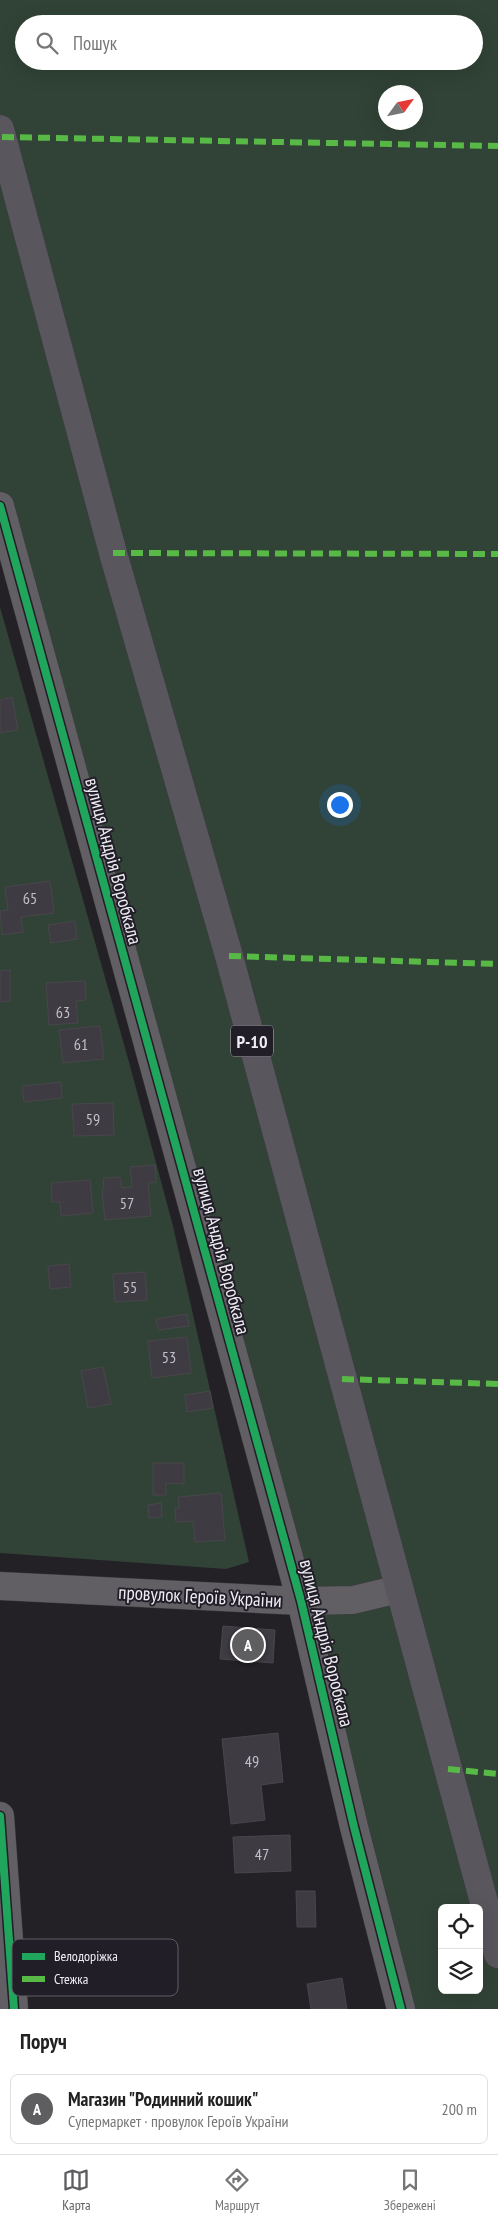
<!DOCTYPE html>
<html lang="uk">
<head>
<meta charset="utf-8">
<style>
  :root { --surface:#fff; --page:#f6f6f6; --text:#222; --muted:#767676; --line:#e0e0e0; --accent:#5e5d60 }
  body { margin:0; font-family:"PT Sans Narrow",sans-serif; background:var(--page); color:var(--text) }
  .controls { position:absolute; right:15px; bottom:15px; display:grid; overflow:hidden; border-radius:8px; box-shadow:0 5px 20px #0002 }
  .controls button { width:45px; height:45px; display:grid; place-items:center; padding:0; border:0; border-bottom:1px solid var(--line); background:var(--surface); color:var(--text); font:25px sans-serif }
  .compass { position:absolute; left:378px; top:85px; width:45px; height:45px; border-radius:50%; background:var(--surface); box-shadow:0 5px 20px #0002; rotate:57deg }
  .you { position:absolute; left:339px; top:804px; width:18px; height:18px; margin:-12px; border:4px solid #fff; border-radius:50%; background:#1a73e8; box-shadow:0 0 0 8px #1a73e833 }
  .badge { display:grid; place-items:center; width:32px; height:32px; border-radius:50%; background:var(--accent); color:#fff; font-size:16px; font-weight:700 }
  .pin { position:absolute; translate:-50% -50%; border:2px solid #fff; box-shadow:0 1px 5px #0006 }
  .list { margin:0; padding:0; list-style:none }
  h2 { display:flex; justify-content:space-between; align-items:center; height:65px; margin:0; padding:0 20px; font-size:21px }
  h2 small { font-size:16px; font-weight:400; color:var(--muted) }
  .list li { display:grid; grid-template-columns:32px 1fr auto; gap:15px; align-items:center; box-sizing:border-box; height:70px; margin:0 10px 10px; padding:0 10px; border:1px solid var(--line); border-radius:8px }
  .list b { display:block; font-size:19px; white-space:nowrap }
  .list p { margin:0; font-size:16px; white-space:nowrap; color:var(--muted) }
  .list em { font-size:16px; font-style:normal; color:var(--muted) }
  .icon { flex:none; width:28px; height:28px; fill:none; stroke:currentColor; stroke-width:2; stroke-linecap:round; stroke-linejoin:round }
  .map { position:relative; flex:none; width:498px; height:2009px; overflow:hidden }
  .search { position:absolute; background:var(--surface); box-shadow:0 5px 20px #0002; left:15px; right:15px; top:15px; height:55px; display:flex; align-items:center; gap:12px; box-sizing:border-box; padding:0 18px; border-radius:28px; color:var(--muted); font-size:19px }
  .sheet { height:145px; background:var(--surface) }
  nav { display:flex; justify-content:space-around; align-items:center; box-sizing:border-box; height:70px; border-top:1px solid var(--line); background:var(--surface); font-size:14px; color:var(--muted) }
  nav a { display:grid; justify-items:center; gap:2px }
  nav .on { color:var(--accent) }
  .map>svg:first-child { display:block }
</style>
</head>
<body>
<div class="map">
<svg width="498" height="2009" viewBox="0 0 498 2009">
  <rect width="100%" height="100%" fill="#232026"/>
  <path fill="#314336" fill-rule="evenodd" d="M0 0H498V2009H401L0 506ZM24 24H474V61H24ZM386 92H416V122H386ZM442 1908H479V1990H442Z
    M0 607 129 1062 173 1226 249 1562 226 1569 0 1553Z"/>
  <path fill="#3e3b43" stroke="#49464b" d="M12 697 18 730 0 733V700Z
    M50 881 54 913 21 917 23 932 2 935 0 911 8 910 5 887Z
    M75 921 77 939 51 943 48 925Z
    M10 970V1001L0 1002V971Z
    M85 981 86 1000 76 1001 78 1023 49 1025 46 983Z
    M100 1026 104 1059 63 1063 59 1030Z
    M61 1082 62 1098 24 1102 22 1086Z
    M113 1103 114 1135 74 1136 72 1104Z
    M155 1165 156 1182 148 1183 151 1216 105 1220 102 1190 104 1189 103 1178 120 1177 122 1188 132 1187 130 1167Z
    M90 1180 93 1213 61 1216 60 1202H52L51 1183Z
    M69 1264 71 1287 50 1289 48 1266Z
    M145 1272 147 1300 115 1302 113 1274Z
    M187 1314 189 1326 158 1330 156 1319Z
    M187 1337 191 1373 152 1378 148 1341Z
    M103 1367 111 1404 88 1408 81 1371Z
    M210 1391 213 1408 187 1412 185 1395Z
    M153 1463H184V1484L166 1483V1495H153Z
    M221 1493 225 1540 195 1542 193 1521 176 1522 175 1508H179L178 1497Z
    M161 1503 162 1517 149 1518 148 1505Z
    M223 1626 275 1630 273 1663 220 1659Z
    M278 1733 283 1782 261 1785 265 1820 231 1824 222 1739Z
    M290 1835 291 1871 235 1873 233 1837Z
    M296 1891H315L316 1927H297Z
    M342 1978 347 2009H311L307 1984Z"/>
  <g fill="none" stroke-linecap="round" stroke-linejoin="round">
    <defs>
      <path id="minor" d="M0 506 301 1601 354 1827 401 2009
        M0 1586 301 1601 353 1600 399 1589
        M0 1816 14 2009"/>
      <path id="major" d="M0 129 113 553 229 956 498 1954"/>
    </defs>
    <use href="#minor" stroke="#3d3b40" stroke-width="29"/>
    <use href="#major" stroke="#3d3b40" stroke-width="29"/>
    <use href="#minor" stroke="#615f64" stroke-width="28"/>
    <use href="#major" stroke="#5a565e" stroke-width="28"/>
    <path stroke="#58b947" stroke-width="6" stroke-dasharray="12 6" stroke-linecap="butt" d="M2 137 498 146
      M113 553 498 554
      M229 956 498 964
      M342 1379 498 1384
      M448 1769 498 1774"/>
    <defs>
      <path id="cycleway" d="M0 506 301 1601 354 1827 401 2009
        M0 1816 14 2009"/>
    </defs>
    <use href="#cycleway" stroke="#221e28" stroke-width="11"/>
    <use href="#cycleway" stroke="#20a55d" stroke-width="8"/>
  </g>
  <g text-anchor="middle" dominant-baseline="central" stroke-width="4" stroke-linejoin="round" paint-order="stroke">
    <g font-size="16" fill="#c3c0c8">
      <text x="30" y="898">65</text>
      <text x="63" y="1012">63</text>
      <text x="81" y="1044">61</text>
      <text x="93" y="1119">59</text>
      <text x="127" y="1203">57</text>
      <text x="130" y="1287">55</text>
      <text x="169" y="1357">53</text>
      <text x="252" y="1761">49</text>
      <text x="262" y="1854">47</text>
    </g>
    <rect fill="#221e28" stroke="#b2afb7" stroke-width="1" x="231" y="1025.5" width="42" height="31" rx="4"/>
    <g font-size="18" font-weight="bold" fill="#efedf4">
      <text x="252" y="1041">Р-10</text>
    </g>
    <g font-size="19" fill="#efedf4" stroke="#221e28">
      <text transform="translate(114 861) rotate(75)">вулиця Андрія Воробкала</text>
      <text transform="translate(222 1251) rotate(75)">вулиця Андрія Воробкала</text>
      <text transform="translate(200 1596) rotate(3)">провулок Героїв України</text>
      <text transform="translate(327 1643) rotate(76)">вулиця Андрія Воробкала</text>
    </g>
  </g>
  <rect x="12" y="1939" width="166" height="57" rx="8" fill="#221e28" stroke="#605c65" stroke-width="1"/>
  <rect x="22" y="1953" width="23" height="7" fill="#20a55d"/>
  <rect x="22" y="1976" width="23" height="6" fill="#58b947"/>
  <g font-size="14" fill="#efedf4">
    <text x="54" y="1961">Велодоріжка</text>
    <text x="54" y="1984">Стежка</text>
  </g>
</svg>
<div class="controls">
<button><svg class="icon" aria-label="locate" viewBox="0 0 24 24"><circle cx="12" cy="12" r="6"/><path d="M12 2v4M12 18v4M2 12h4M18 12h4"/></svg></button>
<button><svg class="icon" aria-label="layers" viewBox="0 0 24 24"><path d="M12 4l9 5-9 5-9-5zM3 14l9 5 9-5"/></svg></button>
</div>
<svg class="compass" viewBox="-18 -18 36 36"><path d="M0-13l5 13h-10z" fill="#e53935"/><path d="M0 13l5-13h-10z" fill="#767676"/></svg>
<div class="you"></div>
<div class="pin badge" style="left:248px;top:1645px">A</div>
<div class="search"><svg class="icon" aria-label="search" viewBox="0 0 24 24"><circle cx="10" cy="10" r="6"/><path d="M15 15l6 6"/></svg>Пошук</div>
</div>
<section class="sheet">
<h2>Поруч<small></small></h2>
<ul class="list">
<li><span class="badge">A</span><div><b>Магазин &quot;Родинний кошик&quot;</b><p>Супермаркет · провулок Героїв України</p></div><em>200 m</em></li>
</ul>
</section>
<nav>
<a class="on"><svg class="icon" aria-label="map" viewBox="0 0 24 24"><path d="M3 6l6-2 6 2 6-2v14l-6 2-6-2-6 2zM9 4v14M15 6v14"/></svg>Карта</a>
<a><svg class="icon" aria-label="directions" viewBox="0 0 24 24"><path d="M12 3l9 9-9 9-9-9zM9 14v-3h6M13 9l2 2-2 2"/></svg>Маршрут</a>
<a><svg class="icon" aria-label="saved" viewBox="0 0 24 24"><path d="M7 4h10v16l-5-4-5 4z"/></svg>Збережені</a>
</nav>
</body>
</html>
